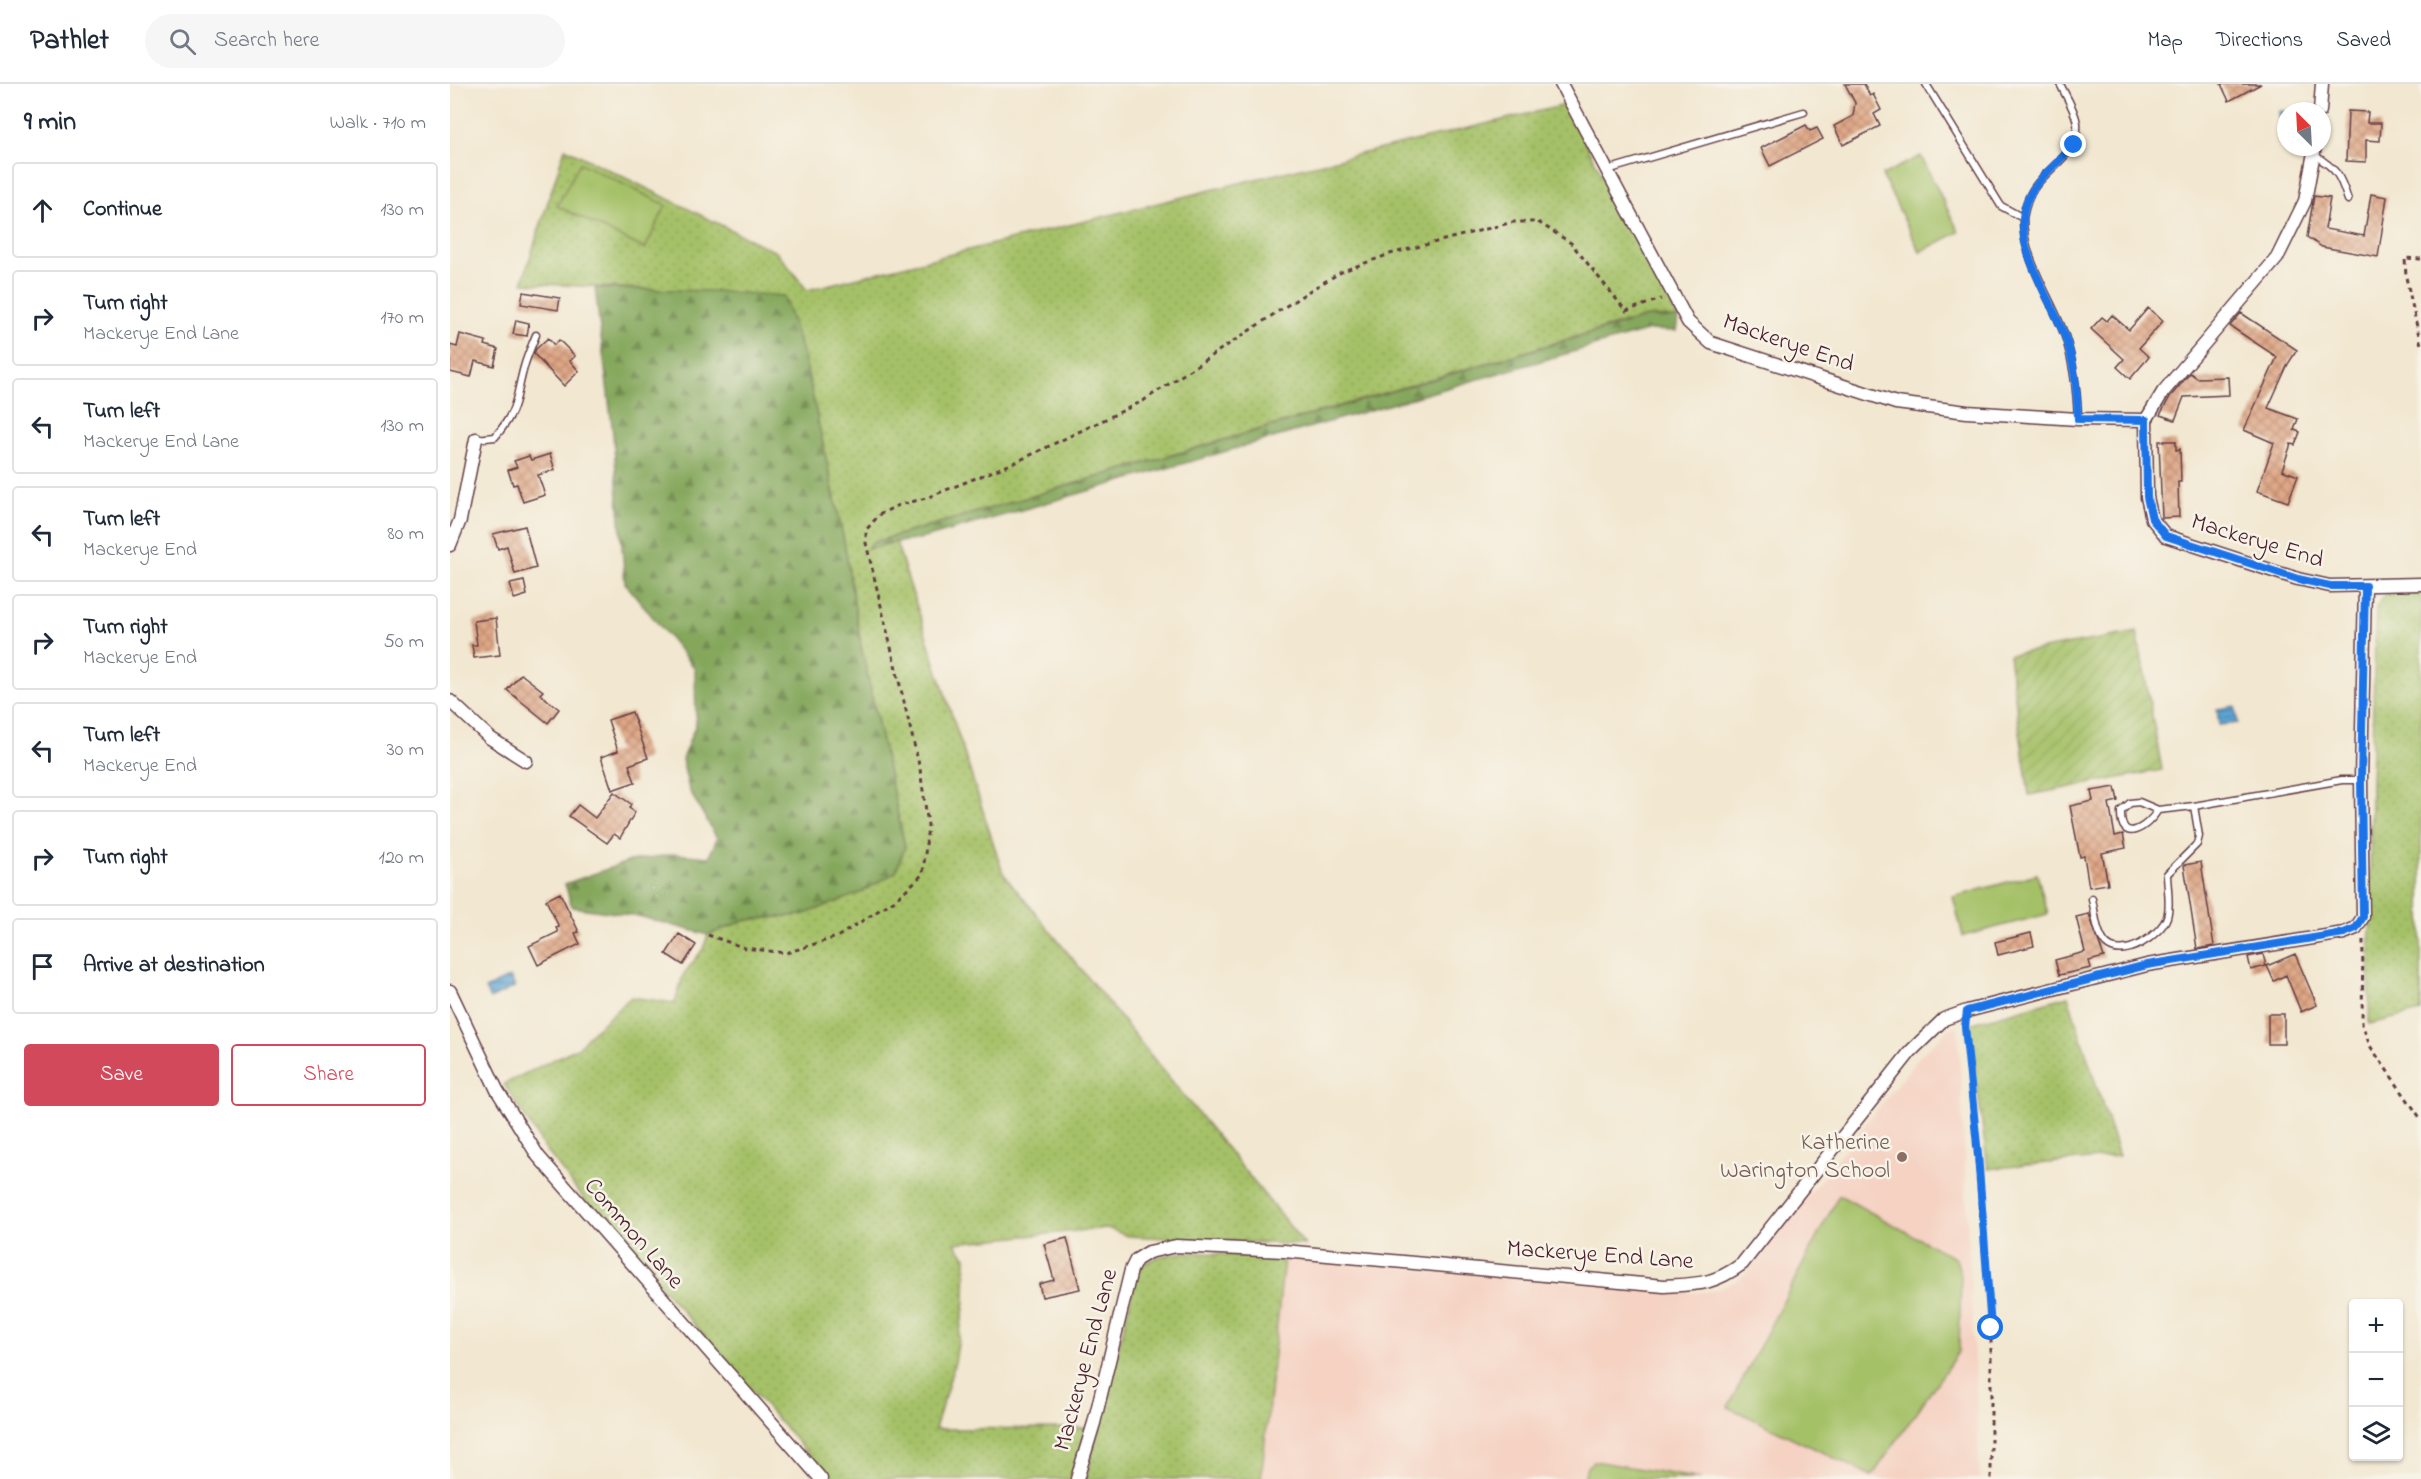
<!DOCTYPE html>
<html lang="en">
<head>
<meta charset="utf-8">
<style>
  :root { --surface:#fff; --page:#f6f6f7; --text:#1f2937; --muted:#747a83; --line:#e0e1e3; --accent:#d1495b }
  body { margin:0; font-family:"Indie Flower",sans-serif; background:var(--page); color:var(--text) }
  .controls { position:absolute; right:18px; bottom:18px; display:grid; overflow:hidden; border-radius:6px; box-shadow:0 2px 4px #0004 }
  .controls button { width:54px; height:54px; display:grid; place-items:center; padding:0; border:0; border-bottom:2px solid var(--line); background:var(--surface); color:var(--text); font:30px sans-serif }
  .compass { position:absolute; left:1827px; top:18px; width:54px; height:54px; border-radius:50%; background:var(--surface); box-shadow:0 2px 4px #0004; rotate:336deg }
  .stop { position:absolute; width:18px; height:18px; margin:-14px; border:4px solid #1a73e8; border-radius:50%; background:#fff }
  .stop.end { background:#1a73e8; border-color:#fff; box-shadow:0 2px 6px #0008 }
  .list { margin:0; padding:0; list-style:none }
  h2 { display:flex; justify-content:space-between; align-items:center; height:78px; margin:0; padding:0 24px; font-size:26px }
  h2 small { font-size:20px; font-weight:400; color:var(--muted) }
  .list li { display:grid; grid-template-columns:39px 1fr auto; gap:18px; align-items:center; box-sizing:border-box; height:96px; margin:0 12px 12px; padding:0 12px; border:2px solid var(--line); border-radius:6px }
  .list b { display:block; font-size:22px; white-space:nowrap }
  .list p { margin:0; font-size:20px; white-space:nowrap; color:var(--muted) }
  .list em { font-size:20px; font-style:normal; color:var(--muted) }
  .actions { display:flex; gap:12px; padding:18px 24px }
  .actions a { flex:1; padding:14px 0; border:2px solid var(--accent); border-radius:6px; text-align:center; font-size:21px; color:var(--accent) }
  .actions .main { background:var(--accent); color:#fff }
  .icon { flex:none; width:33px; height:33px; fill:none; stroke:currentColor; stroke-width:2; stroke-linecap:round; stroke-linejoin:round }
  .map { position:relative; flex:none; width:1971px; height:1395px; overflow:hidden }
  header { display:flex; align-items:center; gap:36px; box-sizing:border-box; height:84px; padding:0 30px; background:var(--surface); border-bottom:2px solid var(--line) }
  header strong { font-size:28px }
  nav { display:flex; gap:33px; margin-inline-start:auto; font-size:21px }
  .search { width:420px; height:54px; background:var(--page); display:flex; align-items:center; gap:15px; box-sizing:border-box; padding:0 21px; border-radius:33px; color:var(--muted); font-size:22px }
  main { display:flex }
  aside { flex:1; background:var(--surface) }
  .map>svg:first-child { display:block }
</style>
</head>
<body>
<header>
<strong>Pathlet</strong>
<div class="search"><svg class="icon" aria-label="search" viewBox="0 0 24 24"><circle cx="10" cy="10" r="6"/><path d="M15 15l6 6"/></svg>Search here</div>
<nav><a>Map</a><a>Directions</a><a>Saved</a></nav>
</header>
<main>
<aside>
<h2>9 min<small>Walk · 710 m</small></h2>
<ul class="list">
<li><svg class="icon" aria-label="ahead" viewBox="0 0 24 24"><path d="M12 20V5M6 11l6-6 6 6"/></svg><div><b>Continue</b></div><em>130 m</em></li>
<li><svg class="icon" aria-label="right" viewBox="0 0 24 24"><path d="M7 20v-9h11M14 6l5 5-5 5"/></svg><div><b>Turn right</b><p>Mackerye End Lane</p></div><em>170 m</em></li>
<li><svg class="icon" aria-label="left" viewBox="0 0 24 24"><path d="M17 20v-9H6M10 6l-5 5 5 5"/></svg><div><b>Turn left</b><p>Mackerye End Lane</p></div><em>130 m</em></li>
<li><svg class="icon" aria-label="left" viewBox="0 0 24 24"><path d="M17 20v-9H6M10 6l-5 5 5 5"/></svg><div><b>Turn left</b><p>Mackerye End</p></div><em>80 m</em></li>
<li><svg class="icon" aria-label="right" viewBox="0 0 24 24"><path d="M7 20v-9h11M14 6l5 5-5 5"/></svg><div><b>Turn right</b><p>Mackerye End</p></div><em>50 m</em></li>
<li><svg class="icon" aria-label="left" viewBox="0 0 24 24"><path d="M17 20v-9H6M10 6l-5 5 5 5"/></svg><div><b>Turn left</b><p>Mackerye End</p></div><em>30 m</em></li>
<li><svg class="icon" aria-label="right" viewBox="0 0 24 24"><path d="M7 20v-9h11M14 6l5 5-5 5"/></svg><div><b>Turn right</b></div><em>120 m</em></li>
<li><svg class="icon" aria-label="arrive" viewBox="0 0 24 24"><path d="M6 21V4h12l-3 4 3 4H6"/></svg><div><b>Arrive at destination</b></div></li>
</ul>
<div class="actions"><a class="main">Save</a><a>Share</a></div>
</aside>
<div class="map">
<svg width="1971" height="1395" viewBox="0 0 1971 1395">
  <defs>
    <pattern id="grass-dots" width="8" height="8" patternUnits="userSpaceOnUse" patternTransform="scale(1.5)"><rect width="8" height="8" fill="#a5c168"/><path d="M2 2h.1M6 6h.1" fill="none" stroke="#90a55a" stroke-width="1.8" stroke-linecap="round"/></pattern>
    <pattern id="forest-firs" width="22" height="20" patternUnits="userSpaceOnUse" patternTransform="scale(1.5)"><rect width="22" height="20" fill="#84a75c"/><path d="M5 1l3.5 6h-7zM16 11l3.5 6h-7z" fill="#6e874c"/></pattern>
    <pattern id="garden-furrows" width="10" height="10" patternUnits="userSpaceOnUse" patternTransform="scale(1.5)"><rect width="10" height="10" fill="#a5c168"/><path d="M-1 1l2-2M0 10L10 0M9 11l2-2" fill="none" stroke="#90a55a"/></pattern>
    <pattern id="water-rules" width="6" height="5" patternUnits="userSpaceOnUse" patternTransform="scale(1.5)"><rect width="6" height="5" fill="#5ba5d3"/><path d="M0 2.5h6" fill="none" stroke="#4d86ab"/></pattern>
    <pattern id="building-cross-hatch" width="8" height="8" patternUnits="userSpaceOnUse" patternTransform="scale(1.5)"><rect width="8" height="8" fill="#dfa786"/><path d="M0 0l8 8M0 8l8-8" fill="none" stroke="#b7876e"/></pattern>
  </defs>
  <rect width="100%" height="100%" fill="#f7f3e8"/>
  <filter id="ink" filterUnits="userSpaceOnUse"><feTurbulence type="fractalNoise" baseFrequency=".0167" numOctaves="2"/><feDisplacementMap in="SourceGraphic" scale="12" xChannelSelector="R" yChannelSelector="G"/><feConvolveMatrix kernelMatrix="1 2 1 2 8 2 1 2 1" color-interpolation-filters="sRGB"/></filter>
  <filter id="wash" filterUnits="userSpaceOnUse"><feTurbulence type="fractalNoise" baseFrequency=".008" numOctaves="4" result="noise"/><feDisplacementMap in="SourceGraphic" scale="24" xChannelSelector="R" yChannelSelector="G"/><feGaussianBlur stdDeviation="1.35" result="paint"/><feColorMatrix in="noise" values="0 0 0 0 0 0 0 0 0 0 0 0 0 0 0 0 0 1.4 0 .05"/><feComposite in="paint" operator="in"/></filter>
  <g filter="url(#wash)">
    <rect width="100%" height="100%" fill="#f2e7d0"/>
    <path fill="#f5d2c2" d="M1508 942 1530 1395H811L834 1174 1245 1209 1267 1206 1288 1196 1299 1185 1470 972 1499 945Z"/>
    <path fill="url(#grass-dots)" stroke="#78704a" stroke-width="1.5" d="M1115 21 1228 234 1197 233 1169 240 421 459 418 465 446 458 553 789 855 1161 678 1152 657 1144 505 1159 516 1173 515 1218 505 1278 485 1345 637 1344 621 1395H380L133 1114 94 1063 54 1000 129 963 136 954 181 913 225 919 233 891 253 865 258 851 296 836 352 831 455 763 411 562 394 457 355 277 334 212 72 199 115 64 328 169 357 206 801 96Z
      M1937 508 1971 509V928L1919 940 1921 698 1926 523Z
      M1618 912 1669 1072 1538 1085 1519 940Z
      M738 1168 834 1174 811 1395H636L688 1185C703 1171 718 1170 738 1168Z"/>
    <path fill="url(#forest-firs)" stroke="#676344" stroke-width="1.5" d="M145 204 264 207 334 212 355 277 394 457 411 562 455 763 446 788 410 809 352 831 296 836 258 851 188 832 122 823 115 800 180 777 225 770 259 773 267 754 239 706 232 675 246 640 245 585 175 499 163 350Z
      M1197 233 1228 234 1226 247 1199 246 467 456 446 458 417 465 421 459Z"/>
    <path fill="#a5c168" stroke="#78704a" stroke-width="1.5" d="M1471 72 1509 148 1470 168 1432 91Z
      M130 79 216 121 195 165 107 122Z
      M1587 790 1598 830 1513 852 1503 813Z
      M1389 1111 1506 1175 1511 1191 1509 1267 1422 1392 1278 1323Z
      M1144 1377 1251 1395H1134L1137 1383Z"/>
    <path fill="url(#garden-furrows)" stroke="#78704a" stroke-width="1.5" d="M1687 548 1712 686 1579 711 1559 571Z"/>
    <path fill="url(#water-rules)" stroke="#52627f" stroke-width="1.5" d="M1829 27H1836V52H1829Z
      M1785 622 1788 639 1769 641 1767 625Z
      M60 893 65 903 40 915 35 905Z"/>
    <g id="blocks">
      <path fill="url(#building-cross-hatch)" d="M1395 0H1414L1420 12 1423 10 1431 26 1424 30 1430 42 1393 61 1384 42 1403 32 1405 19Z
        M1771 0H1811L1779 17Z
        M1898 27 1918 28 1917 39H1931L1930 57 1916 56V78L1896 77Z
        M1356 41 1360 47 1367 44 1373 55 1320 82 1311 64Z
        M1921 110 1937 113 1928 173 1872 163 1857 153 1864 112 1880 114 1875 145 1914 152Z
        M73 208 110 214 108 226 71 220Z
        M1698 224 1713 237 1689 264 1699 273 1680 295 1667 283 1674 275 1641 245 1652 233 1657 237 1662 231 1679 246Z
        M1791 229 1847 266 1838 280 1818 324 1848 335 1844 346 1850 348 1845 361 1841 360 1832 386 1848 392 1838 418 1807 407 1824 359 1794 346 1827 273 1780 242Z
        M66 236 79 239 77 252 63 250Z
        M10 250 36 257 35 261 48 265 44 282 25 277 21 293 0 288V261L7 263Z
        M98 254 104 261 109 256 125 272 120 277 129 287 114 302 84 270 86 265Z
        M1740 289 1747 294 1778 293 1779 311 1734 313 1725 336 1710 331 1720 313Z
        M1709 357H1726V366L1730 365 1731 398H1728L1729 433 1712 434Z
        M100 370 105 386 88 391 95 411 73 418 67 400 63 401 58 386 67 383 64 377 79 372 81 376Z
        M75 442 86 484 65 490 57 462 48 465 43 450Z
        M74 497 77 511 64 515 60 500Z
        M46 534 50 571 24 574 22 561H27L24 537Z
        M71 590 93 607 90 610 109 625 98 639 57 606Z
        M182 628 198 674 179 681 185 698 162 706 151 673 168 667 158 636Z
        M1665 703 1668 717 1659 719 1665 752 1673 750 1676 764 1652 769 1658 800 1639 803 1634 772 1630 773 1620 722 1643 717 1641 707Z
        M164 708 181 720 179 724 185 728 170 754 164 750 157 759 119 732 128 721 145 734Z
        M1751 778 1764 862 1747 865 1734 781Z
        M110 809 129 848 125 849 130 860 88 881 79 862 108 848 106 844 109 843 96 816Z
        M1639 830 1654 873 1639 877 1641 884 1609 891 1605 876 1635 868 1626 833Z
        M1581 849 1584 862 1548 871 1545 858Z
        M229 850 246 861 233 881 216 870Z
        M1813 870 1816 882 1801 886 1798 873Z
        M1845 870 1867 921 1851 928 1836 891 1824 897 1817 882Z
        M1818 930H1834V960H1818Z
        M617 1154 630 1205 592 1213 589 1200 604 1196 594 1160Z"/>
    </g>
  </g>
  <g filter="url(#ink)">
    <use href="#blocks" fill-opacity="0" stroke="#633d44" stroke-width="1.5"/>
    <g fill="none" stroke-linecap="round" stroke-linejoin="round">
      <defs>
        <path id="service" d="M1476 0 1551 122 1573 134C1573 177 1601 213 1615 252 1624 280 1627 306 1628 335
          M1864 71C1887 85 1890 91 1898 116
          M1157 86 1354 28
          M1573 134C1575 123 1578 113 1584 104 1599 82 1630 69 1627 39 1625 26 1616 12 1610 0
          M26 355 45 353C69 325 65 315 74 283 77 272 82 261 86 251
          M1708 726C1698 743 1670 762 1671 727L1680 719 1689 718 1708 726 1744 722 1892 696H1911
          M1642 815C1645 828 1646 849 1656 860 1673 877 1711 851 1717 833 1721 821 1717 802 1717 790L1747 760 1749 752 1744 722"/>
        <path id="minor" d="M1111 0 1238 238 1261 259 1446 319 1517 328 1628 335 1696 336
          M1870 27 1872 0
          M1865 63 1855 117 1827 174 1713 308 1696 336 1697 413 1702 435 1716 452 1848 495 1880 502 1971 500
          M0 461 10 436 26 355
          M0 617 40 654 76 677
          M0 907 47 1006 88 1072 371 1395
          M627 1395 644 1339 681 1186 686 1176 699 1168 726 1162 834 1167 1214 1202C1248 1200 1263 1201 1292 1180L1460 968 1494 935 1517 927 1697 881 1894 849 1906 844 1913 833 1911 696 1915 502"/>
      </defs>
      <use href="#service" stroke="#633d44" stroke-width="9"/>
      <use href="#minor" stroke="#633d44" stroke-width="15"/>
      <path stroke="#633d44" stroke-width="3" stroke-dasharray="4.5 4.5" stroke-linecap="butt" d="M1971 175 1955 174 1956 193 1971 261
        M258 851 295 864 336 869 387 853 445 816 473 790 478 741 470 685 416 459V446L429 431 446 422 476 414 566 378 693 317 859 207 893 187 940 170 1063 138H1088L1121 159 1176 227 1211 215
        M1913 856 1912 940 1920 962 1971 1035
        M1515 941 1541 1244V1395"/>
      <use href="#service" stroke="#fff" stroke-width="6"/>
      <use href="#minor" stroke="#fff" stroke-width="12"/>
    </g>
  </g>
  <g fill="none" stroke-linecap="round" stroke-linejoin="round" filter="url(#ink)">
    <path stroke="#1a73e8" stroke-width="8" d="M1541 1244 1528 1071 1515 943 1517 927 1697 881 1894 849 1906 844 1913 833 1911 696 1915 502H1880L1848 495 1716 452 1702 435 1697 413 1696 336 1628 335C1627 306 1625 278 1614 250 1599 212 1560 157 1577 117 1586 94 1609 79 1624 61"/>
  </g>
  <circle fill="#8d6e63" stroke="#f7f3e8" stroke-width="2" cx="1452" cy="1073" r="6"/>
  <g text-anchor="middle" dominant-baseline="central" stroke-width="5" stroke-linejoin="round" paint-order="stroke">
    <g font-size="24" fill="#4a1f2b" stroke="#f7f3e8">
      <text transform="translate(1338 260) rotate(19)">Mackerye End</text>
      <text transform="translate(1807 458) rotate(17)">Mackerye End</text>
      <text transform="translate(183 1150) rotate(49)">Common Lane</text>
      <text transform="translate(1150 1172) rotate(4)">Mackerye End Lane</text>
      <text transform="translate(637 1276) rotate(-75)">Mackerye End Lane</text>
    </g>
    <g font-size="24" fill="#785e54" stroke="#f7f3e8" text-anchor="end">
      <text x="1440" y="1059">Katherine<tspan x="1440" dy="28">Warington School</tspan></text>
    </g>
  </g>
</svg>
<div class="controls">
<button>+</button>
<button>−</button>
<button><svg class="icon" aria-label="layers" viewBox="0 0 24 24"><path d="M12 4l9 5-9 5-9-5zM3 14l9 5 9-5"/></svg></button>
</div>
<svg class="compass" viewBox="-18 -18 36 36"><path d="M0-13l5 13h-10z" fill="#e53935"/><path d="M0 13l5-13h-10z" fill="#747a83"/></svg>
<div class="stop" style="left:1541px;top:1244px"></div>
<div class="stop end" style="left:1624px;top:61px"></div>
</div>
</main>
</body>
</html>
